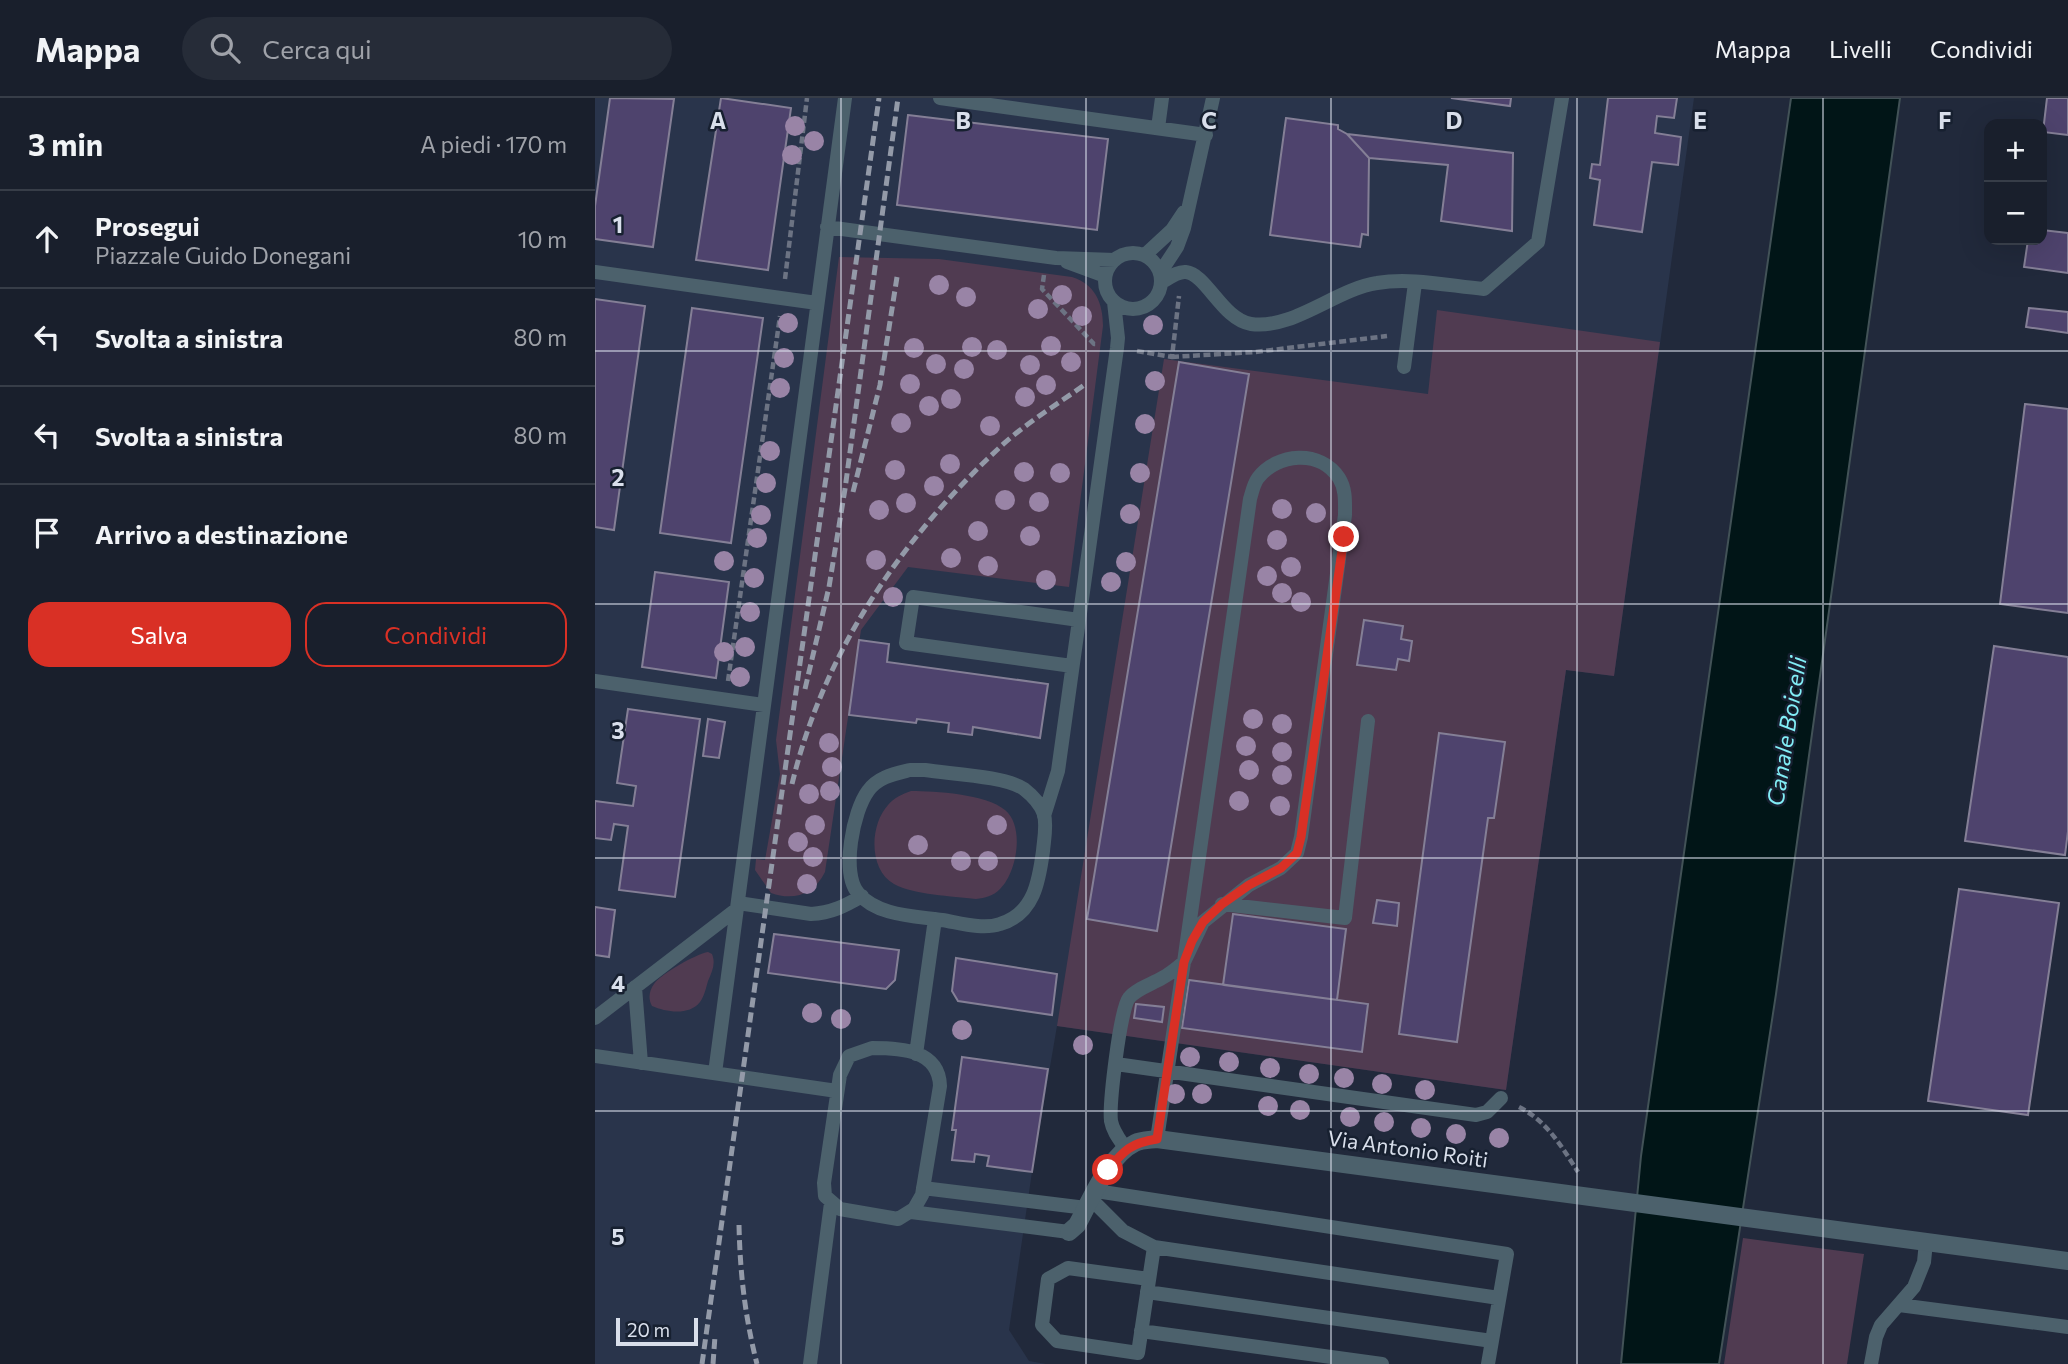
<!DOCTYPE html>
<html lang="it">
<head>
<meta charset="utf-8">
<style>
  :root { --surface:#191f2c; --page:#262c38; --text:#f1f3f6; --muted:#9fa2a9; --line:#373d48; --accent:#d93025 }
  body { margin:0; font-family:Commissioner,sans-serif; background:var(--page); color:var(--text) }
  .controls { position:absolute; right:21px; top:21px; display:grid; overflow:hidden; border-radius:14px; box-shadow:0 7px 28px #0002 }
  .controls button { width:63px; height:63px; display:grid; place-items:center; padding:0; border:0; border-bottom:2px solid var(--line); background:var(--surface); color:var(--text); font:35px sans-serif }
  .scale { position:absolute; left:21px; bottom:18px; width:82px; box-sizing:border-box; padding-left:7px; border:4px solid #d9dfeb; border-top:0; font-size:19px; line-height:24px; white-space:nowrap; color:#d9dfeb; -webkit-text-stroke:5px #172030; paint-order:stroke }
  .stop { position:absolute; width:21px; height:21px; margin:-16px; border:5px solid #d93025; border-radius:50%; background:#fff }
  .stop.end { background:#d93025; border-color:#fff; box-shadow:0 2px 7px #0008 }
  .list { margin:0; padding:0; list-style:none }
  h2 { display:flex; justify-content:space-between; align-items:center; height:91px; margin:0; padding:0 28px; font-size:30px }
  h2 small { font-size:23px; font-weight:400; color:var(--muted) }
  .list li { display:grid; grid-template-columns:46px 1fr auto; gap:21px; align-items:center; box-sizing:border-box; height:98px; padding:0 28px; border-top:2px solid var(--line) }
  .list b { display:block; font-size:26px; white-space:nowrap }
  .list p { margin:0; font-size:23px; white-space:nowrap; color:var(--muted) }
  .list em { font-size:23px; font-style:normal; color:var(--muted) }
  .actions { display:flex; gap:14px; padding:21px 28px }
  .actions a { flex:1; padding:16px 0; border:2px solid var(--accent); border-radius:21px; text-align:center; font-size:24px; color:var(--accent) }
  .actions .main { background:var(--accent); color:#fff }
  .icon { flex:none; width:38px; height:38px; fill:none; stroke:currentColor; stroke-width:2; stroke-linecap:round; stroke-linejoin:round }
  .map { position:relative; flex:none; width:1473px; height:1266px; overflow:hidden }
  header { display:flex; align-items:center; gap:42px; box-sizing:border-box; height:98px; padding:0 35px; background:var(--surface); border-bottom:2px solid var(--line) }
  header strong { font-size:33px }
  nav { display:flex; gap:38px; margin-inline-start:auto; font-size:24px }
  .search { width:490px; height:63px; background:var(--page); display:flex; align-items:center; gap:18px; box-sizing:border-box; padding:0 24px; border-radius:38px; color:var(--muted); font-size:26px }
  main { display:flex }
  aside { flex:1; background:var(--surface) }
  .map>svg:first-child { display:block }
</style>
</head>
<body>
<header>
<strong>Mappa</strong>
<div class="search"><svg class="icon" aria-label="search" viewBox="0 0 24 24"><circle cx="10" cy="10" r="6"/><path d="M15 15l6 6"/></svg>Cerca qui</div>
<nav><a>Mappa</a><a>Livelli</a><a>Condividi</a></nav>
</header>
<main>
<aside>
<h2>3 min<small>A piedi · 170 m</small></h2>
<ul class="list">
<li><svg class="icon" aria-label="ahead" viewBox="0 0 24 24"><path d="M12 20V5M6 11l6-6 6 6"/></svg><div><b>Prosegui</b><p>Piazzale Guido Donegani</p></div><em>10 m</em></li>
<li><svg class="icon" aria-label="left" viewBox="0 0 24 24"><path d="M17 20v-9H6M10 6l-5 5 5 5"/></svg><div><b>Svolta a sinistra</b></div><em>80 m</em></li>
<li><svg class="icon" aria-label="left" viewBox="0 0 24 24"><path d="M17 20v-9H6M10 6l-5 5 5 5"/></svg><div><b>Svolta a sinistra</b></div><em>80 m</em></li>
<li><svg class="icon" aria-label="arrive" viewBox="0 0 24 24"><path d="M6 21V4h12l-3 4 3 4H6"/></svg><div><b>Arrivo a destinazione</b></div></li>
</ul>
<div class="actions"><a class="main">Salva</a><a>Condividi</a></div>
</aside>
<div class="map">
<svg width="1473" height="1266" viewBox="0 0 1473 1266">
  <rect width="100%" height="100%" fill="#21293b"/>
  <path fill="#29344b" d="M0 0H1099L1019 578 971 572 911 992 462 928 437 1074 414 1232 434 1263 451 1266H0Z"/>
  <path fill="#503b51" d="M244 159 344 161 477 179C500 186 508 205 508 228L474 489 313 469 266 532 230 774C219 797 198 803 176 795L160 772 161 761 170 762 185 676 181 642Z
    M842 212 1065 244 1019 578 971 572 911 992 462 928 569 261 833 296Z
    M316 693C340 693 391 696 410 712 430 728 422 775 405 791 398 798 390 800 381 801 357 798 319 797 299 786 274 772 274 728 293 707 299 700 307 696 316 693Z
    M113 854 117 856C121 866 117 874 113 883 111 890 109 899 105 904 94 918 71 914 57 908 53 901 54 893 59 886 66 876 101 856 113 854Z
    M1148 1140 1269 1156 1252 1266H1129Z"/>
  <path fill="#011517" stroke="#425257" stroke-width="2" d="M1196 0H1305L1181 896 1124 1266H1026L1046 1058Z"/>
  <path fill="#4e436d" stroke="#847f96" stroke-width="2" d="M15 0 79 1 58 149 0 141V108Z
    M126 0 196 10 173 172 101 162Z
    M856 0H916L915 8Z
    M1013 0H1082L1079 20 1062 18 1060 35 1086 39 1083 67 1057 64 1047 134 999 127 1005 82 995 80 997 66 1005 67Z
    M1452 0H1473V37L1448 34Z
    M313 17 513 41 502 132 302 107Z
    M691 20 743 27V31L752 36 774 60 773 137 767 136 765 149 675 137Z
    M752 36 918 55 917 133 846 123 853 67 774 60Z
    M1447 132 1473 135V175L1429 169 1433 142H1447Z
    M0 201 50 208 19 432 0 429Z
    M97 210 168 220 136 445 65 435Z
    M1434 210 1473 214V235L1431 229Z
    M584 264 654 276 562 833 492 821Z
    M1430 306 1473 311V515L1405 506Z
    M60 474 134 484 121 580 47 569Z
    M769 522 808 528 806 541 817 543 814 563 803 561 801 572 762 567Z
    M264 542 294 546 292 564 453 586 445 640 378 629 377 637 353 634 354 625 322 621 321 625 254 617Z
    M1399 548 1473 559V733L1470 757 1370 743Z
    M33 611 105 621 80 799 24 792 33 728 19 726 16 742 0 740V703L38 708 41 688 22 685Z
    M113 621 130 624 124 660 108 658Z
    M844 635 910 644 899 720H893L862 944 804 936Z
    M1364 791 1464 805 1433 1017 1333 1003Z
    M782 802 804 805 802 828 778 825Z
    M0 809 20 812 14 859 0 857Z
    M638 816 751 831 742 902 628 887Z
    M179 836 304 852 300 882 291 891 173 875Z
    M361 860 462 876 457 917 363 903 357 893Z
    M594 882 773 906 767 954 587 930Z
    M541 906 569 909 567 924 539 920Z
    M367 959 453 971 437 1074 392 1068 394 1058 380 1056 379 1064 357 1062 361 1032H357Z"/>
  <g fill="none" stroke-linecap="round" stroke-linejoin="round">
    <path stroke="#6c7383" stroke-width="4.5" stroke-dasharray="7 3.5" stroke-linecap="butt" d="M449 177 447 191 499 246H502
      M190 181 212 0
      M542 253 577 259 584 198
      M577 259 660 254 792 238
      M133 583 185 218
      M924 1009C952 1023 967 1049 983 1074"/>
    <path stroke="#4c616c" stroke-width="14" d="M345 0 611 37
      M563 30 567 0
      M232 129 461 160 520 162
      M510 183a28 28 0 1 1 56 0a28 28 0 1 1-56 0Z
      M550 157 577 132 589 114
      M472 164 510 178
      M0 174 222 205
      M565 175 582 149 589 130 618 0
      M567 184C574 180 583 173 591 174 611 176 628 222 656 226 698 232 741 191 782 185 816 179 855 188 889 191L943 144 967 0
      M809 269 820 185
      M477 568 311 545 318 499 484 522
      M0 583 169 607
      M315 672H330C355 676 410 678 429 691 438 698 445 705 449 716 452 728 449 741 448 753 444 783 439 816 405 826 388 832 365 825 347 822 320 818 282 818 263 795 246 775 258 713 273 693 283 679 299 676 315 672Z
      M449 718 463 673 522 250 523 240 519 204
      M143 805 216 816C236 815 250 808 267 798
      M627 806 750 820 773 623
      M40 889 46 965
      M0 920 142 811
      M277 950C306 950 344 952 345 988L327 1097 319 1111 303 1121 245 1111 230 1098 229 1085 245 977 254 958Z
      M321 956 340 821
      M0 958 242 993
      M521 966 881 1017 892 1014 906 1000
      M120 975 250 0
      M531 1051C525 1042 518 1034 516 1023 514 1007 525 911 534 900 541 891 557 886 567 880 575 876 582 870 589 864L655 401C657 394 659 385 663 380 682 355 725 351 744 380 751 391 750 404 750 417L706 739 702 755 686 770 654 787 608 824 589 864 562 1041
      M328 1090 491 1110
      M501 1093 912 1156 893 1266
      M496 1101 528 1133 559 1149
      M316 1114 474 1134
      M554 1181 473 1170 453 1181 447 1227 462 1243 543 1255 559 1149 904 1200
      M552 1194 897 1243
      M1304 1207 1473 1229
      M546 1233 787 1266
      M215 1266 236 1105
      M1276 1266 1281 1239 1286 1227 1319 1189 1329 1164 1331 1144"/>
    <path stroke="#4c616c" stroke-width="18" d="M474 1134 482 1127C496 1102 513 1058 540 1045 546 1042 555 1042 562 1041L1473 1163"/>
    <path stroke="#939aa8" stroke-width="5" stroke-dasharray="10 5" stroke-linecap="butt" d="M258 394 285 287 302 179
      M210 591 234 489 250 391 303 0
      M197 686C228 556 305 442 403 351 429 326 463 306 492 285
      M144 1127C145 1175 150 1219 162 1266
      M107 1266 284 0
      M118 1266 120 1238"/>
  </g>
  <g fill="#9984a6">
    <circle cx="200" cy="28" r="10"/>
    <circle cx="219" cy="43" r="10"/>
    <circle cx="197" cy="57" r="10"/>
    <circle cx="344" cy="187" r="10"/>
    <circle cx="467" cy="197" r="10"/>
    <circle cx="371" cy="199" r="10"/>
    <circle cx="443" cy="211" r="10"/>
    <circle cx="487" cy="218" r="10"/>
    <circle cx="193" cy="225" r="10"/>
    <circle cx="558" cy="227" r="10"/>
    <circle cx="456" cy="248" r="10"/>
    <circle cx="377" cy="249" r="10"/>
    <circle cx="319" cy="250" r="10"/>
    <circle cx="402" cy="252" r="10"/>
    <circle cx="189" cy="260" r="10"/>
    <circle cx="476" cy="264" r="10"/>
    <circle cx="341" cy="266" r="10"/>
    <circle cx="435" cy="267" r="10"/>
    <circle cx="369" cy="271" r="10"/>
    <circle cx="560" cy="283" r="10"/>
    <circle cx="315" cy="286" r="10"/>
    <circle cx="451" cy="287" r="10"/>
    <circle cx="185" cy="290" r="10"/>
    <circle cx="430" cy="299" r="10"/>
    <circle cx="356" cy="301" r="10"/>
    <circle cx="334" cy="308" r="10"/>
    <circle cx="306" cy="325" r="10"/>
    <circle cx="550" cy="326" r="10"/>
    <circle cx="395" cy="328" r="10"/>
    <circle cx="175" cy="353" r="10"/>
    <circle cx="355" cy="366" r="10"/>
    <circle cx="300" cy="372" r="10"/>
    <circle cx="429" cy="374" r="10"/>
    <circle cx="465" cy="375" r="10"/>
    <circle cx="545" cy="375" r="10"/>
    <circle cx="171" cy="385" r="10"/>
    <circle cx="339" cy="388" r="10"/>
    <circle cx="410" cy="402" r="10"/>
    <circle cx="444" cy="404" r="10"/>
    <circle cx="311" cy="405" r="10"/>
    <circle cx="687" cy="411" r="10"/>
    <circle cx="284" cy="412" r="10"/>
    <circle cx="721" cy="415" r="10"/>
    <circle cx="535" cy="416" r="10"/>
    <circle cx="166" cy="417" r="10"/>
    <circle cx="383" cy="433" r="10"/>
    <circle cx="435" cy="438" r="10"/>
    <circle cx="162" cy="440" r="10"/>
    <circle cx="682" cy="442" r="10"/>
    <circle cx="356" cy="460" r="10"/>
    <circle cx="281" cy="462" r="10"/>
    <circle cx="129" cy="463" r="10"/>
    <circle cx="531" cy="464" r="10"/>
    <circle cx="393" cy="468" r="10"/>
    <circle cx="696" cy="469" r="10"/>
    <circle cx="672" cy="478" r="10"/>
    <circle cx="159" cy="480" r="10"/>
    <circle cx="451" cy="482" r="10"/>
    <circle cx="516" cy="484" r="10"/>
    <circle cx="687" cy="495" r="10"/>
    <circle cx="298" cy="499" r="10"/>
    <circle cx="706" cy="504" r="10"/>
    <circle cx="155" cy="514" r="10"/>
    <circle cx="150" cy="549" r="10"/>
    <circle cx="129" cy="554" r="10"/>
    <circle cx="145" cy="579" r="10"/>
    <circle cx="658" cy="621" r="10"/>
    <circle cx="687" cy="626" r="10"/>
    <circle cx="234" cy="645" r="10"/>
    <circle cx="651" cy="648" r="10"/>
    <circle cx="687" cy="654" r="10"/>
    <circle cx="237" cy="669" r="10"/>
    <circle cx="654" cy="672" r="10"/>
    <circle cx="687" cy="677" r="10"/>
    <circle cx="235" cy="693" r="10"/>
    <circle cx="214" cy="696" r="10"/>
    <circle cx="644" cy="703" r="10"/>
    <circle cx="685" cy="708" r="10"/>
    <circle cx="220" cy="727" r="10"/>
    <circle cx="402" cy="727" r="10"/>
    <circle cx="203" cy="744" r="10"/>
    <circle cx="323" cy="747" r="10"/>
    <circle cx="218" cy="759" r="10"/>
    <circle cx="366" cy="763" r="10"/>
    <circle cx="393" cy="763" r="10"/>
    <circle cx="212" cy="786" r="10"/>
    <circle cx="217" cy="915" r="10"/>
    <circle cx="246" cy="921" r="10"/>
    <circle cx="367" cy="932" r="10"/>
    <circle cx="488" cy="947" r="10"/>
    <circle cx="595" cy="959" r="10"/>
    <circle cx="634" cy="964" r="10"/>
    <circle cx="675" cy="970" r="10"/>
    <circle cx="714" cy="976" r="10"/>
    <circle cx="749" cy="980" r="10"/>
    <circle cx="787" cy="986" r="10"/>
    <circle cx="830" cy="992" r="10"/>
    <circle cx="580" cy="996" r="10"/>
    <circle cx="607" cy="996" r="10"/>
    <circle cx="673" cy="1008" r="10"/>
    <circle cx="705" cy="1012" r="10"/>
    <circle cx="755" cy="1019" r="10"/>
    <circle cx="789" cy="1024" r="10"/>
    <circle cx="826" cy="1030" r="10"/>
    <circle cx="861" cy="1036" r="10"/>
    <circle cx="904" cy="1040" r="10"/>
  </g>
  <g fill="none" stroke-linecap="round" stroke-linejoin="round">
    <path stroke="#d93025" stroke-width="9" d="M513 1072C529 1052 536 1045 562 1041L589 864 597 843 608 824 627 806 654 787 686 770 702 755 706 739 749 439"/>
  </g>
  <path fill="none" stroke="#d9dfeb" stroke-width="2" stroke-opacity="0.55" d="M246 0V1266M491 0V1266M736 0V1266M982 0V1266M1228 0V1266M0 253H1473M0 506H1473M0 760H1473M0 1013H1473"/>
  <g text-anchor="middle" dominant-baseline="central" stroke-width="5" stroke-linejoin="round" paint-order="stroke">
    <g font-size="21" fill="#d9dfeb" stroke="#172030">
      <text transform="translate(813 1050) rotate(8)">Via Antonio Roiti</text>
    </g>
    <g font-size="23" font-style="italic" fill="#82edf6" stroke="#172030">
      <text transform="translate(1191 633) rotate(-81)">Canale Boicelli</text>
    </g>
  </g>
  <g font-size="23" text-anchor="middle" font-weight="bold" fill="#d9dfeb" stroke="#172030" stroke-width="5" stroke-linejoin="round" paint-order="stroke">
    <text x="123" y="31">A</text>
    <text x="368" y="31">B</text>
    <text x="614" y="31">C</text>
    <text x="859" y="31">D</text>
    <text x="1105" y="31">E</text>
    <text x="1350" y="31">F</text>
    <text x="23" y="135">1</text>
    <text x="23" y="388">2</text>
    <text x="23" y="641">3</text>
    <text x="23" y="894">4</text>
    <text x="23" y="1147">5</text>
  </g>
</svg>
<div class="controls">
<button>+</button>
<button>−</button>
</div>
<div class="scale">20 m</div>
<div class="stop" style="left:513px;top:1072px"></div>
<div class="stop end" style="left:749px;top:439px"></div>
</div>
</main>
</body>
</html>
